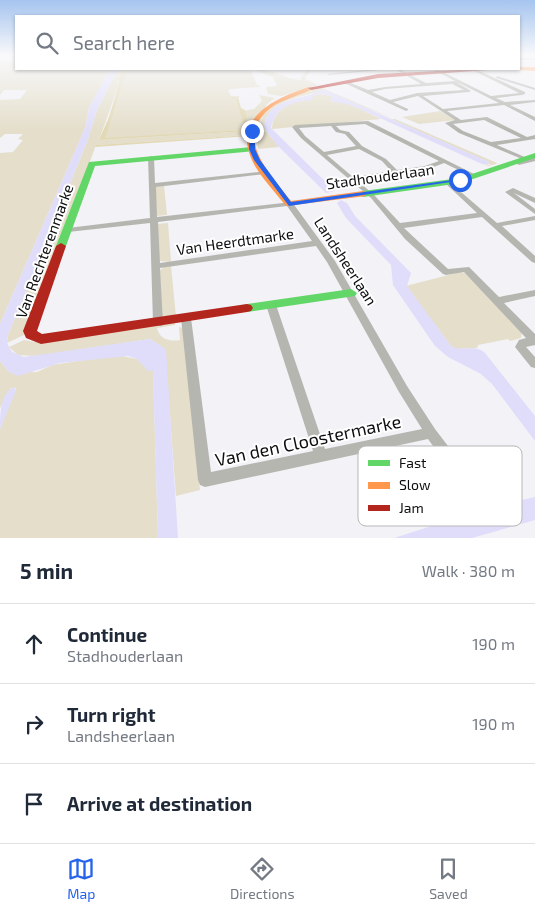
<!DOCTYPE html>
<html lang="en">
<head>
<meta charset="utf-8">
<style>
  :root { --surface:#fff; --page:#f6f6f7; --text:#1f2937; --muted:#747a83; --line:#e0e1e3; --accent:#2563eb }
  body { margin:0; font-family:"Exo 2",sans-serif; background:var(--page); color:var(--text) }
  .stop { position:absolute; width:15px; height:15px; margin:-11px; border:4px solid #2563eb; border-radius:50%; background:#fff }
  .stop.end { background:#2563eb; border-color:#fff; box-shadow:0 1px 5px #0008 }
  .list { margin:0; padding:0; list-style:none }
  h2 { display:flex; justify-content:space-between; align-items:center; height:65px; margin:0; padding:0 20px; font-size:21px }
  h2 small { font-size:16px; font-weight:400; color:var(--muted) }
  .list li { display:grid; grid-template-columns:32px 1fr auto; gap:15px; align-items:center; box-sizing:border-box; height:80px; padding:0 20px; border-top:1px solid var(--line) }
  .list b { display:block; font-size:19px; white-space:nowrap }
  .list p { margin:0; font-size:16px; white-space:nowrap; color:var(--muted) }
  .list em { font-size:16px; font-style:normal; color:var(--muted) }
  .icon { flex:none; width:28px; height:28px; fill:none; stroke:currentColor; stroke-width:2; stroke-linecap:round; stroke-linejoin:round }
  .map { position:relative; flex:none; width:535px; height:538px; overflow:hidden }
  .search { position:absolute; background:var(--surface); box-shadow:0 1px 4px #0004; left:15px; right:15px; top:15px; height:55px; display:flex; align-items:center; gap:12px; box-sizing:border-box; padding:0 18px; border-radius:0px; color:var(--muted); font-size:19px }
  .sheet { height:305px; background:var(--surface) }
  nav { display:flex; justify-content:space-around; align-items:center; box-sizing:border-box; height:70px; border-top:1px solid var(--line); background:var(--surface); font-size:14px; color:var(--muted) }
  nav a { display:grid; justify-items:center; gap:2px }
  nav .on { color:var(--accent) }
  .map>svg:first-child { display:block }
</style>
</head>
<body>
<div class="map">
<svg width="535" height="538" viewBox="0 0 535 538">
  <rect width="100%" height="100%" fill="#f2f2f7"/>
  <path fill="#e4deca" d="M0 61H16V69H110L89 108 85 128 76 149 0 324V153L13 152 23 140 18 139 23 134H5L0 138V100L20 99 27 90H4L0 95Z
    M118 69H124L117 82 119 84 99 140 250 131 244 111 254 109 262 101 259 95 275 98 267 104 249 135 96 145 26 334 7 343 8 335 87 142 97 110Z
    M126 69H250L257 85 261 87 230 89 228 91 231 96 236 97 246 130 102 139Z
    M256 69C274 69 286 80 302 80L300 78 308 69H311L305 79 318 85 281 96 268 94 266 87 277 86 273 77 258 72Z
    M322 88 392 118 320 90V92C301 96 261 103 265 130L257 132 264 114 282 99C262 106 264 121 254 131 261 98 295 93 322 88Z
    M320 94 331 96 332 98 330 101 347 103 381 119 272 129C272 106 302 98 320 94Z
    M440 111 456 120 419 124 402 117Z
    M391 119H395L497 163 496 164 488 166 483 164 490 165 489 162Z
    M266 131 279 147 258 149 257 133Z
    M164 186 167 215 156 216 155 187Z
    M168 223 171 262 159 261 157 224Z
    M171 266 176 317 162 316 159 271 164 267Z
    M460 272 465 273 522 331 521 338 510 341 508 339 478 345 477 348 456 349 451 346 406 286Z
    M175 323V325L157 328C159 339 170 342 180 340L179 327 183 328 200 490 176 496 165 349 150 339 37 356 18 355 9 347 24 340 35 342Z
    M117 355 137 359 153 370 158 538H0V429L16 388H11L0 408V361L9 372H37L52 365Z"/>
  <path fill="#e2d8b4" d="M124 69H127L105 138 245 130 236 98 230 97 241 96 238 97 241 108 245 110 250 131 99 140 109 117 119 84 118 79Z
    M249 135V136L95 147 96 145Z"/>
  <path fill="#e0ddfa" d="M110 69H118L97 110 87 142 8 335 7 343 12 352 24 357 150 339 166 349 178 538H158L153 371H148L137 359 128 356 60 363 18 376 9 372 0 361V324L76 149 85 128 89 108Z
    M319 90H325L489 162 490 164H482L351 105 330 101 332 98 331 96 320 94 313 96 312 100C293 101 275 107 271 128L335 191 326 193 277 145 264 128C268 94 309 101 319 90Z
    M341 200 347 203 355 216 411 273 407 286 451 346C463 353 474 343 485 353L535 416V441L492 384 481 374 448 357 435 346 393 285 391 265 346 218 337 203Z
    M14 387 16 391 0 429C0 415 0 393 14 387Z
    M535 497V520L472 538H394L491 507Z"/>
  <g fill="none" stroke-linecap="round" stroke-linejoin="round">
    <path fill="#b6b6b1" fill-rule="evenodd" d="M519 58H535V60H519Z
      M376 69H389L329 75 327 74Z
      M395 69H399L426 83 455 81 432 69H437L491 96 519 93 470 69H475L525 92V94L522 95 496 98 505 102 535 100V102L510 105 535 117V121L504 105 447 111 461 120 487 117 527 137 535 135V139L497 145 527 158 522 159 459 133 445 123 455 120 418 96 393 102 408 109V110L406 111 342 82 346 81 368 90 385 87 421 84ZM458 83H459L499 103 443 109 423 96 469 92 471 91ZM452 84 464 90 417 93 390 100 372 92 385 89ZM484 120 521 138 491 142 463 131 453 124Z
      M497 76 535 88V90L496 78Z
      M368 121 478 176 475 178 473 177 444 163 426 170 357 180 375 196 400 223 477 213 445 183 444 182 447 180 497 223 535 216V220L502 226 535 256V263L532 262 482 217 404 228 448 269 469 267 499 297 535 290V296L504 303 535 334V345L526 347 535 357V368L531 367 515 347 519 340 526 338 464 272 446 275 443 274 405 239 371 198 301 138 292 127 295 125ZM365 124 439 161 425 166 397 170 386 159 362 146 349 132 340 130 336 126ZM331 126 336 132 345 134 356 146 324 152 305 136 299 128ZM359 149 382 161 391 171 353 177 327 155Z
      M151 156 154 158 155 183 267 171 268 172 265 174 156 187 157 217 292 202 335 261 407 386 435 429 487 497 489 502 487 507 482 509 477 507 428 439 205 487 200 485 198 480 181 318 182 315H190L191 318 211 472 313 451 266 305 268 303H274L276 305 325 449 422 429 399 392 327 262 316 246 160 268 163 323 162 326H154L153 323 150 223 68 232 64 230 68 228 150 218 148 158ZM287 206 312 241 160 263 158 222Z
      M535 157V161L519 165 516 163Z
      M513 188 535 198V203L514 193 535 209V214L505 192Z"/>
    <path fill="#63d668" fill-rule="evenodd" d="M252 147H255V151L95 166 66 246 61 249 56 246 89 162Z
      M535 153V158L461 183 363 197 359 194 363 191 460 178Z
      M351 289 357 293 355 296 247 312 243 311 241 308 243 305 247 304Z"/>
    <path fill="#ff974d" fill-rule="evenodd" d="M519 67H535V71L517 70Z
      M309 87 314 88C302 95 287 98 275 105 230 134 269 173 291 201L363 191 366 192V196L286 206C276 193 264 181 255 166 229 120 272 99 309 87Z"/>
    <path fill="#b3261e" fill-rule="evenodd" d="M477 69H502L378 78 311 90 308 88 378 74Z
      M61 243 66 246 37 331 42 334 247 304 251 305 253 308 251 311 247 312 41 344 26 338 23 331 56 246Z"/>
  </g>
  <linearGradient id="sky" x2="0" y2="1"><stop stop-color="#a5c4ef"/><stop offset="0.42" stop-color="#f9f9fb"/><stop offset="1" stop-color="#f9f9fb" stop-opacity="0"/></linearGradient>
  <rect width="535" height="131" fill="url(#sky)"/>
  <path fill="#2563eb" d="M252 129 255 131V149L260 160 291 202 460 179 464 180 289 206 254 160 249 149 250 131Z"/>
  <g text-anchor="middle" dominant-baseline="central" stroke-width="4" stroke-linejoin="round" paint-order="stroke">
    <g font-size="15" fill="#0e0e10" stroke="#fff">
      <text transform="translate(380 176) rotate(-8)">Stadhouderlaan</text>
      <text transform="translate(235 241) rotate(-8)">Van Heerdtmarke</text>
      <text transform="translate(44 251) rotate(-70)">Van Rechterenmarke</text>
      <text transform="translate(346 261) rotate(57)">Landsheerlaan</text>
    </g>
    <g font-size="18" fill="#0e0e10" stroke="#fff">
      <text transform="translate(308 440) rotate(-12)">Van den Cloostermarke</text>
    </g>
  </g>
  <rect x="358" y="446" width="164" height="80" rx="8" fill="#fff" stroke="#b7b7b7" stroke-width="1"/>
  <rect x="368" y="460" width="22" height="6" fill="#63d668"/>
  <rect x="368" y="482" width="22" height="7" fill="#ff974d"/>
  <rect x="368" y="505" width="22" height="6" fill="#b3261e"/>
  <g font-size="14" fill="#0e0e10">
    <text x="399" y="468">Fast</text>
    <text x="399" y="490">Slow</text>
    <text x="399" y="513">Jam</text>
  </g>
</svg>
<div class="stop" style="left:460px;top:180px"></div>
<div class="stop end" style="left:252px;top:131px"></div>
<div class="search"><svg class="icon" aria-label="search" viewBox="0 0 24 24"><circle cx="10" cy="10" r="6"/><path d="M15 15l6 6"/></svg>Search here</div>
</div>
<section class="sheet">
<h2>5 min<small>Walk · 380 m</small></h2>
<ul class="list">
<li><svg class="icon" aria-label="ahead" viewBox="0 0 24 24"><path d="M12 20V5M6 11l6-6 6 6"/></svg><div><b>Continue</b><p>Stadhouderlaan</p></div><em>190 m</em></li>
<li><svg class="icon" aria-label="right" viewBox="0 0 24 24"><path d="M7 20v-9h11M14 6l5 5-5 5"/></svg><div><b>Turn right</b><p>Landsheerlaan</p></div><em>190 m</em></li>
<li><svg class="icon" aria-label="arrive" viewBox="0 0 24 24"><path d="M6 21V4h12l-3 4 3 4H6"/></svg><div><b>Arrive at destination</b></div></li>
</ul>
</section>
<nav>
<a class="on"><svg class="icon" aria-label="map" viewBox="0 0 24 24"><path d="M3 6l6-2 6 2 6-2v14l-6 2-6-2-6 2zM9 4v14M15 6v14"/></svg>Map</a>
<a><svg class="icon" aria-label="directions" viewBox="0 0 24 24"><path d="M12 3l9 9-9 9-9-9zM9 14v-3h6M13 9l2 2-2 2"/></svg>Directions</a>
<a><svg class="icon" aria-label="saved" viewBox="0 0 24 24"><path d="M7 4h10v16l-5-4-5 4z"/></svg>Saved</a>
</nav>
</body>
</html>
